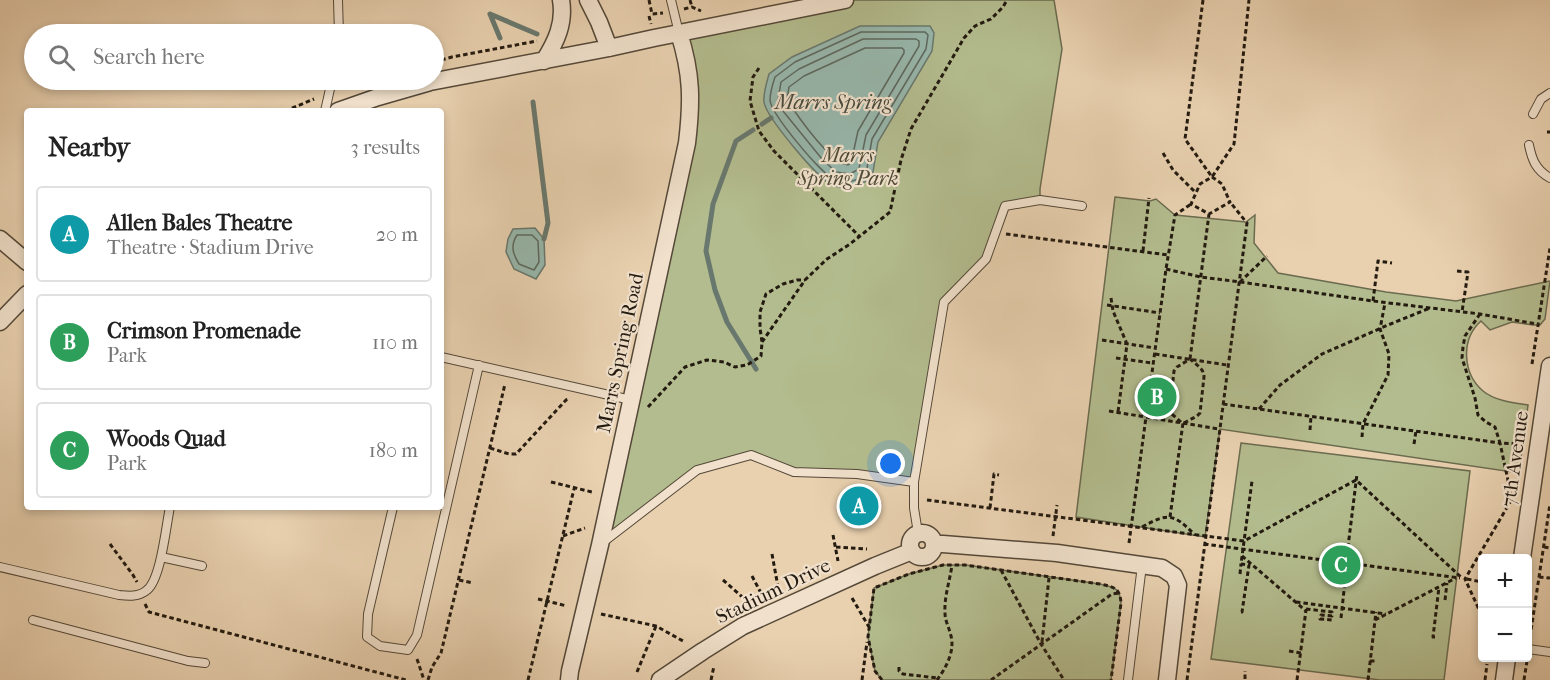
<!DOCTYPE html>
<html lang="en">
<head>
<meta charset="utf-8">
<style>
  :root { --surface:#fff; --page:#f2f2f2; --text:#222; --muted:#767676; --line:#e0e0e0; --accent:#111827 }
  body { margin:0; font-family:"IM FELL French Canon",serif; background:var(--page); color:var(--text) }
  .controls { position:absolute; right:18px; bottom:18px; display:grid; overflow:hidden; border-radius:6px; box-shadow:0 3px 9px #0003 }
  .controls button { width:54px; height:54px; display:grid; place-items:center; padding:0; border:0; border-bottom:2px solid var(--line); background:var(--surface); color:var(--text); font:30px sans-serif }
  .you { position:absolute; left:891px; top:464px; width:21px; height:21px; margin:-15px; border:4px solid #fff; border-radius:50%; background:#1a73e8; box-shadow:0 0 0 9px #1a73e833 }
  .badge { display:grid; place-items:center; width:39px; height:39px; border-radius:50%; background:var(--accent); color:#fff; font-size:20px; font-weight:700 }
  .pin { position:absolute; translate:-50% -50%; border:3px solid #fff; box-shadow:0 2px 6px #0006 }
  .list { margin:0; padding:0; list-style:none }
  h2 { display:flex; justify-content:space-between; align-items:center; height:78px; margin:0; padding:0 24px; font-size:26px }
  h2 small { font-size:20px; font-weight:400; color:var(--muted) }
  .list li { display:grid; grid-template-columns:39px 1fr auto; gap:18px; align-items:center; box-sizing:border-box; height:96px; margin:0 12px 12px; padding:0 12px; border:2px solid var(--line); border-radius:6px }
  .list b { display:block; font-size:22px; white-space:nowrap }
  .list p { margin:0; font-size:20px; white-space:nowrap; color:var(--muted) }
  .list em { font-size:20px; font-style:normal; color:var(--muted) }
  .icon { flex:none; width:33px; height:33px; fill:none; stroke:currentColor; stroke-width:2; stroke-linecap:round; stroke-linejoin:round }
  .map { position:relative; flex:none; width:1550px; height:680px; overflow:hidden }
  .search { position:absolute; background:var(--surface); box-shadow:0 3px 9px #0003; left:24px; top:24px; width:420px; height:66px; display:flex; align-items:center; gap:15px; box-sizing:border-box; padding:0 21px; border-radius:33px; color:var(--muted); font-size:22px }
  .panel { position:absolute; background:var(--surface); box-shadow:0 3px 9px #0003; left:24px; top:108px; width:420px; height:402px; border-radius:6px }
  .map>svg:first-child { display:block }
</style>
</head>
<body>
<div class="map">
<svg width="1550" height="680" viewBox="0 0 1550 680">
  <rect width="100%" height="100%" fill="#e9d1b0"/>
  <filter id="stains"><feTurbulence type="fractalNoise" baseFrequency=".00333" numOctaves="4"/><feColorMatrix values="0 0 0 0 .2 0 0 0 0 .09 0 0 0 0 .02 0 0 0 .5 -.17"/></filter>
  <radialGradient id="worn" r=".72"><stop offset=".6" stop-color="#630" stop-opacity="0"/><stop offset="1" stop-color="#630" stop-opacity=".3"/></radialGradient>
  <path fill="#b3bc8e" stroke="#6b6b4f" stroke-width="1.5" d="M843 0H1054L1062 49 1040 189V200L1005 206 986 259 944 302 914 482 794 472 751 455 697 470 600 545 687 143 679 33Z
    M1115 197 1150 201 1156 199 1175 215 1246 222 1255 215 1254 243 1278 273 1386 292 1456 301 1550 281 1545 319 1540 325H1533L1512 322 1490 330 1481 321C1460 340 1463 374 1483 391 1495 401 1514 403 1528 405L1519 473 1220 429 1205 537 1076 517Z
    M1241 443 1470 471 1444 680H1380L1211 659Z
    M943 565H966L1100 584C1114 587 1120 588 1121 603L1111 680H882L875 671 868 637 874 588 909 574Z"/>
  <path fill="#97b7ac" stroke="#69786e" stroke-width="1.5" d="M860 26H930L934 33 932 51 878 142 872 178C857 186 849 191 832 185 819 180 766 117 764 102 763 96 767 81 769 74L792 57Z
    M535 228 544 239 545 265 536 279 514 269 506 252 508 239 513 229Z"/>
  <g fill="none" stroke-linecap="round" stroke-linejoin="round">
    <path stroke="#5d685e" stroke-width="1.5" d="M861 32H925L928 35 926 49 872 139 866 174C856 181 848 184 835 180 822 175 771 114 770 100 770 93 773 83 775 77L795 62Z
      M916 39 919 41V46L866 135 859 169 850 174 836 172 822 159 783 111 778 100 781 82 799 69 863 39Z
      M902 48 904 50V53L858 131 851 163 848 165C830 162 802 122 791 106L787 99 789 87 804 76 865 48Z
      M517 235H532L538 241 539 262 534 270 519 264C513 254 510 246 517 235Z"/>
    <path stroke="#69786e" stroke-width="5" d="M490 14 537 34
      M490 14 500 38
      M533 102 548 223 544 239
      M762 124 771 118
      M753 130 736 141 713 204 706 251 715 290 727 322 756 369"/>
    <defs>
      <path id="lane" d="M338 0 339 34
        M671 0 679 33
        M325 111 332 80
        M1533 114 1541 99 1550 93
        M1529 145C1532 160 1536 170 1550 178
        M441 357 631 400
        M914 482 944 302 986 259 1005 206 1040 200 1082 206
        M393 507 368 614 367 637 380 646 408 650 417 635 479 365
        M602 543 697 470 751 455 794 472 857 474 914 482V508L918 533
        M161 557 202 566
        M0 567 119 595C129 596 139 597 147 590 161 579 166 526 170 507
        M33 620 188 661 205 663
        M1528 649 1550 652
        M1128 680 1142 565"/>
      <path id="street" d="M588 0 599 22 609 48
        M544 61C556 42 565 23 561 0
        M338 111 378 97 430 82 609 48 654 38 845 0
        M0 239 27 262
        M0 322 27 294
        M910 545a12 12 0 1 1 24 0a12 12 0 1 1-24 0Z
        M935 544H943L1057 553 1162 568 1174 576 1178 585 1167 680
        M1522 558 1550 366
        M569 680 570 671 600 545 687 143C692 101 692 74 679 33
        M660 680 703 651 743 626 875 566 912 551
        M1504 680 1507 658"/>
    </defs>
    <use href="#lane" stroke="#544838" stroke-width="10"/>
    <use href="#street" stroke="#544838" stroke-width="19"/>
    <path stroke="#231a10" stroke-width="3" stroke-dasharray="4.5 3" stroke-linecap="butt" d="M649 0 652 14 663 13
      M690 0 692 7
      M1203 0 1185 139 1212 177 1234 144 1249 0
      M684 9 692 7 701 11
      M649 16 651 24
      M434 62 452 57 537 41
      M759 68 753 77 750 101 759 131 774 151 860 237
      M343 88 367 80
      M285 111 314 99
      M1547 132H1550
      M1163 153 1173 170 1196 193
      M1212 177 1222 184 1230 202 1209 214 1191 204 1200 184Z
      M1006 234 1168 255
      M1143 251 1149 198
      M1166 269 1201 277 1240 282 1267 256
      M1457 271 1468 272 1462 312
      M1240 282 1373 301 1480 314 1537 324
      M1111 298 1113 311 1127 344 1118 412
      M1373 301 1378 261 1392 263
      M1107 305 1160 313
      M1480 314 1465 336 1463 347 1462 358 1475 398 1478 415 1486 422 1495 427 1500 443 1520 444
      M1102 340 1155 348
      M762 342 805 280 827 259 850 244 890 212 901 160 911 129 964 38 975 26 991 19 1003 7 1007 0
      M1155 354 1227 365
      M1116 358 1152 363
      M1190 359 1209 214
      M1532 364 1550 248
      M1223 404 1500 443 1512 499 1465 579 1482 616
      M648 407 685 367 707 360 724 362 735 367 747 365 761 356 762 342 760 328V312L766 294 783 284 797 280H805
      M1259 409 1280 385 1322 354 1388 325 1430 308
      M1109 411 1219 429
      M1181 422 1172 414 1170 407 1174 371 1177 367 1190 359
      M1184 423 1197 416 1200 413 1204 377C1204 368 1196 365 1190 359
      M1310 430 1311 416
      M1362 437 1363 424 1388 375 1389 354 1380 329 1385 303
      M1414 444 1416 431
      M490 448 509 454H516L566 400 569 399
      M551 482 592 492
      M927 500 1244 541 1356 480 1462 578
      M990 508 994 474 999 475
      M1170 517 1183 423
      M1142 527C1169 512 1174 514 1195 535
      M833 535 838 561
      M563 536 585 528
      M1053 536 1057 505
      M1129 543 1166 269 1175 215 1191 204
      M110 544 133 575 137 582
      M1204 544 1338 562
      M836 547 867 549
      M1544 547 1550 548
      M772 554 778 587
      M1339 563a8 8 0 1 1 16 0a8 8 0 1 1-16 0Z
      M1347 555 1357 474
      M1242 556 1306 611
      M1355 564 1460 578
      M1001 570 1041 644 1064 680
      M1240 574 1241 564
      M752 576 762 595
      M1539 577 1550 578
      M1467 579 1482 582
      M459 580 473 583
      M723 580 748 602
      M852 598 869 627
      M538 599 567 606
      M1445 600 1447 583
      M1296 602 1386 614
      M145 604 149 612 406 680
      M1306 609 1332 612V616L1321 615 1320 619 1333 620
      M1241 612H1242L1249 565 1241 564 1252 481
      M601 614 656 626 683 641
      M1341 618 1346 572
      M1375 620 1456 578
      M1435 637H1433L1439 587
      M1530 637 1550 504
      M1042 642 1049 578
      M1289 651 1301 653
      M417 659 424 680
      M1370 661H1377
      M899 667V671L903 674 938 678
      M637 672 656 626
      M1245 679V671
      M428 680 432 667 441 653 505 384
      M528 680 574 489
      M711 680 714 666
      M862 680 867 642
      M882 680 875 671 868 637 874 588 909 574 943 565H965L1100 584C1114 587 1120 588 1121 603L1111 680
      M937 680C946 668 955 651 951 636 949 627 945 621 945 613 944 597 950 580 952 565
      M991 680 1112 594 1120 593
      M1187 680 1247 223 1230 202
      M1297 680 1306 610
      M1368 680 1376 612
      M1485 680 1487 664
      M1524 680 1527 661"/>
    <use href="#lane" stroke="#f1e1cc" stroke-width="8"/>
    <use href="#street" stroke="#f1e1cc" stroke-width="16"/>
  </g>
  <g text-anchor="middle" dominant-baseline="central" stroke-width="4.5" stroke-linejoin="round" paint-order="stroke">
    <g font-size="20" font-style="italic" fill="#4e4b36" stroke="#f1e1cc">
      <text x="848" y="155">Marrs<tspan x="848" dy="23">Spring Park</tspan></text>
    </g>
    <g font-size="20" fill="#231a10" stroke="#f1e1cc">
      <text transform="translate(620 353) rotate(-78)">Marrs Spring Road</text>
      <text transform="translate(1515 459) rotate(-82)">7th Avenue</text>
      <text transform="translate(773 591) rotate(-26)">Stadium Drive</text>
    </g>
    <g font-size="21" font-style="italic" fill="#46493f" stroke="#f1e1cc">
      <text x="833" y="102">Marrs Spring</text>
    </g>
  </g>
  <rect width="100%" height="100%" filter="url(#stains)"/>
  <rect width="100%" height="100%" fill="url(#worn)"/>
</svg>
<div class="controls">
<button>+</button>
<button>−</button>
</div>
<div class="you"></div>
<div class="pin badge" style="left:859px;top:506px;background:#0f9aa8">A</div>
<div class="pin badge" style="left:1157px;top:397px;background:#2e9e5b">B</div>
<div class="pin badge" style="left:1341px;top:565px;background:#2e9e5b">C</div>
<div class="search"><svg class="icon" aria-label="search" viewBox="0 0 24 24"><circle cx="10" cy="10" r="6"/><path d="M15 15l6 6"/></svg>Search here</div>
<section class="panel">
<h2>Nearby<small>3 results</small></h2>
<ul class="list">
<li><span class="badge" style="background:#0f9aa8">A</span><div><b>Allen Bales Theatre</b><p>Theatre · Stadium Drive</p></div><em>20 m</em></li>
<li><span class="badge" style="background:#2e9e5b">B</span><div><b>Crimson Promenade</b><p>Park</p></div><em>110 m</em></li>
<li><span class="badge" style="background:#2e9e5b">C</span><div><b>Woods Quad</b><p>Park</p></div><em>180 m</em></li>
</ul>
</section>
</div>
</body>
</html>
